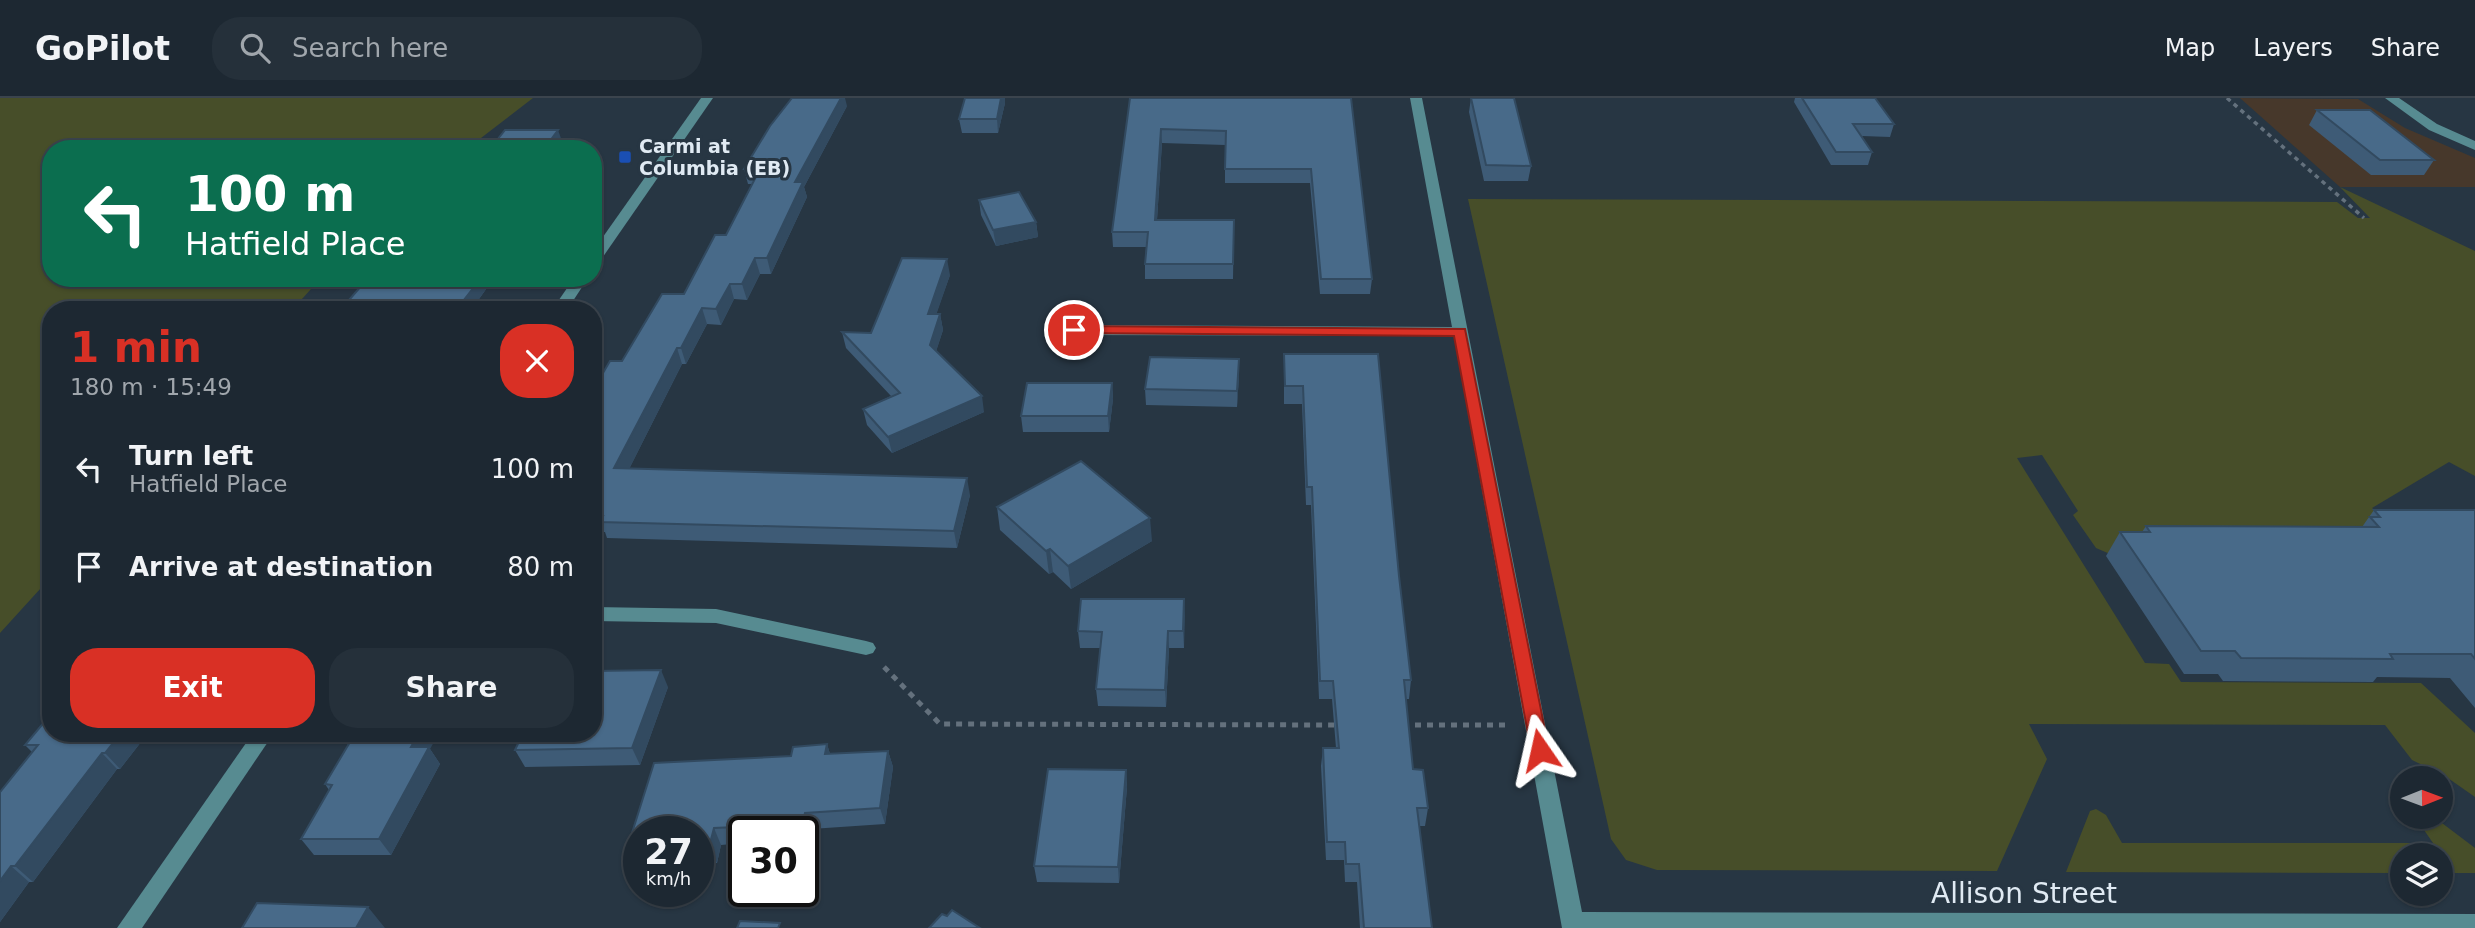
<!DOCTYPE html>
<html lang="en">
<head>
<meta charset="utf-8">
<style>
	body { margin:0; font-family:"DejaVu Sans",sans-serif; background:#25303a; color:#f1f3f6; height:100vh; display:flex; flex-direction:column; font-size:26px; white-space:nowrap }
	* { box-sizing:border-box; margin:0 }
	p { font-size:23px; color:#a0a6ac }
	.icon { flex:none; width:38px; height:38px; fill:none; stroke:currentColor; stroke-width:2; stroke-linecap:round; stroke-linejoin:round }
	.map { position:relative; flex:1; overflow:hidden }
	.panel { position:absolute; left:42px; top:203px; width:560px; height:441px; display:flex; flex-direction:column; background:#1d2832; border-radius:28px; box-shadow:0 2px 5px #0004,0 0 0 2px #3b444d }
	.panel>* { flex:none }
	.top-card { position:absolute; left:42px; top:42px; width:560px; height:147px; border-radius:28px; box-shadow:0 2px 5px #0004,0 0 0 2px #3b444d; background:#0b6e4f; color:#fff; overflow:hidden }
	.needle { width:46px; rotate:89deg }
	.fabs { position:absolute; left:2390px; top:668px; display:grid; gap:14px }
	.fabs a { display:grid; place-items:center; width:63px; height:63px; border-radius:50%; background:#1d2832; box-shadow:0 2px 5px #0004,0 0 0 2px #3b444d; font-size:35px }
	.speed { position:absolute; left:623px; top:718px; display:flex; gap:14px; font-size:35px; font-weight:700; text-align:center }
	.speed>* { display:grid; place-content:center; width:91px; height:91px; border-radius:50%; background:#1d2832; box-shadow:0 2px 5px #0004,0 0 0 2px #3b444d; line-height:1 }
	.speed small { font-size:18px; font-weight:400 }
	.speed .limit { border:4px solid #111; border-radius:10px; background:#fff; color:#111 }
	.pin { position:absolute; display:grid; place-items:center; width:60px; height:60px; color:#fff; margin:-30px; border:4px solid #fff; border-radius:50%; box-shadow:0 2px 7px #0007 }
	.me { position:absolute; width:77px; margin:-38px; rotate:349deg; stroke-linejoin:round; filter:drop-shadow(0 0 5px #0008) }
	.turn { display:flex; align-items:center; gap:24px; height:147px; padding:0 28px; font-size:32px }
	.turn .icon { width:91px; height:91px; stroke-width:2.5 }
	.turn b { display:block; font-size:49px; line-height:60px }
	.round { display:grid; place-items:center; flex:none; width:74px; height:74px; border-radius:28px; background:#25303a }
	.overview { display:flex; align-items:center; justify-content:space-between; height:119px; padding:0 28px }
	h1 { font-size:42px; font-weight:600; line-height:52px; color:#d93025 }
	.primary-button { display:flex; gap:14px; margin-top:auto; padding:14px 28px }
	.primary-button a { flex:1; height:80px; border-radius:28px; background:#d93025; color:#fff; font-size:28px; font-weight:600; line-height:80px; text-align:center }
	.primary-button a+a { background:#25303a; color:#f1f3f6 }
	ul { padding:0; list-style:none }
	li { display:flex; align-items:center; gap:21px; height:98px; padding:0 28px }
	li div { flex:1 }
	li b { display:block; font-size:26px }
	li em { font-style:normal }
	header { display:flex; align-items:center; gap:42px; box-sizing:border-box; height:98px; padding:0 35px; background:#1d2832; border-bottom:2px solid #3b444d }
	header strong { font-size:33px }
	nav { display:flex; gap:38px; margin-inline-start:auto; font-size:24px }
	.search { width:490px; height:63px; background:#25303a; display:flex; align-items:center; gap:18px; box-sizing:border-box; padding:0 24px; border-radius:28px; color:#a0a6ac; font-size:26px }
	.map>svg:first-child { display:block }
	.commercial { fill:#47382b }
	.green { fill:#474e29 }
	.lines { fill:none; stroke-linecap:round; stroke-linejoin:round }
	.path-far1 { stroke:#64717d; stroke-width:3.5; stroke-dasharray:4.5 4.5; stroke-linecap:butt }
	.path { stroke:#64717d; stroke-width:5; stroke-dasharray:6 6; stroke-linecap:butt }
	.minor { fill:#578b91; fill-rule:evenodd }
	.wall { fill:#3e5b76 }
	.shaded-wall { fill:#324a60 }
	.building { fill:#486a89; stroke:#324a60; stroke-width:2 }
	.route { fill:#d93025; stroke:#8d1f18; stroke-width:2 }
	.transit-dot { fill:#1a4fb4; stroke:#273643; stroke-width:2.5 }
	.labels { text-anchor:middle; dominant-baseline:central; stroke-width:6; stroke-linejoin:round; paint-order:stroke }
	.far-poi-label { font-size:19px; font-weight:bold; fill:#e0eaf3; stroke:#273643; text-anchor:start }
	.near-street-label { font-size:28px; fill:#e0eaf3; stroke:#273643 }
</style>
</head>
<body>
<header>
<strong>GoPilot</strong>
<div class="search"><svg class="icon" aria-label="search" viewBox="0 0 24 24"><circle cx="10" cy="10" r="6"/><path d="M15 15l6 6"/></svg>Search here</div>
<nav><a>Map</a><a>Layers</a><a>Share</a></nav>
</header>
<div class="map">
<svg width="2475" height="830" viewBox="0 0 2475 830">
	<rect width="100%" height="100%" fill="#273643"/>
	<!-- commercial -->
	<polygon class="commercial" points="2240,0 2358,1 2405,30 2475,60 2475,89 2340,89"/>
	<!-- green -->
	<g class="green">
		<polygon points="0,0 533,0 481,40 448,40 438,51 51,51 51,180 321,180 292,212 51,212 51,479 0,535"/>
		<polygon points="2340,89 2475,153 2475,378 2449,364 2372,410 2408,435 2110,456 2096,450 2073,417 2078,413 2042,357 2017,360 2145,565 2169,566 2181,584 2421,585 2475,635 2475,699 2445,678 2412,662 2385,627 2029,626 2047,661 1997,773 1657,772 1626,762 1611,741 1468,101 2337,104 2358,120 2370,120"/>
		<polygon points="2096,711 2106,717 2122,745 2433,745 2415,719 2434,719 2475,750 2475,775 2441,775 2441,758 2403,758 2403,775 2066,774 2090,713"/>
	</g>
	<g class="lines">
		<!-- path-far1 -->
		<polyline class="path-far1" points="2227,0 2364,120"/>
		<!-- path -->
		<g class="path">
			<polyline points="884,569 940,626 1338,627"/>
			<polyline points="1403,627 1506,627"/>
		</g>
		<!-- minor -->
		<g class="minor">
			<polygon points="701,0 713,0 598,166 593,167 593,153"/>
			<polygon points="1410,0 1422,0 1582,814 2475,816 2475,830 1562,830 1454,238 1074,237 1066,232 1074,227 1452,229"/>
			<polygon points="2385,0 2399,0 2437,26 2475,43 2475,52 2429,32"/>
			<polygon points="574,180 588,180 567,212 552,212"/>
			<polygon points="593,509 716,511 866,543 873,545 876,550 873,555 866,557 716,525 593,523"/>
			<polygon points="253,635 274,635 142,830 117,830"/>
		</g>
	</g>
	<!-- wall -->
	<g class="wall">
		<polygon points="965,0 1005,0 1005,5 998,35 962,35 959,21"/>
		<polygon points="1130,0 1351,0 1372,181 1370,196 1320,196 1310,85 1225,85 1225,47 1162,45 1157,122 1234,122 1233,181 1145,181 1145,166 1146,149 1113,149 1112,134"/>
		<polygon points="1471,0 1531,68 1528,83 1484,83 1469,14"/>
		<polygon points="1795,0 1875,0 1894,26 1890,39 1862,38 1872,54 1868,67 1831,67 1794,4"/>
		<polygon points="847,8 804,89 807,99 771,176 760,176 747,202 734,201 721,227 707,226 686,266 682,266 629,371 970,397 957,450 607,440 605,434 593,434 593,292 622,263 684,196 726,137 753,86 748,86 744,71"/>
		<polygon points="2317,12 2434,62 2424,77 2371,77 2309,27"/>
		<polygon points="979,102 1036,124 1038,139 996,148 981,117"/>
		<polygon points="950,177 936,216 940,216 943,232 936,253 984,314 892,355 867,327 863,311 891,298 846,250 842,234 871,235"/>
		<polygon points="368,180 494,180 479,201 481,204 475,212 344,212 343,209"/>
		<polygon points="1284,256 1378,256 1399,478 1411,582 1409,601 1406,601 1413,671 1428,710 1425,728 1419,728 1432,830 1360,830 1357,784 1345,784 1344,762 1326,762 1321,668 1323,650 1336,650 1332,601 1319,601 1311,407 1306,407 1302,306 1284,306"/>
		<polygon points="1239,277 1237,309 1146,307 1145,291"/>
		<polygon points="1112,285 1113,301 1109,334 1023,334 1021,318"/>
		<polygon points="997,409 1152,443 1071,491 1053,474 1049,476 1000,432"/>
		<polygon points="2374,412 2475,412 2475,610 2450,580 2377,579 2373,584 2223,583 2218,576 2184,576 2106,458 2120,434 2142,434 2146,428 2362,429"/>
		<polygon points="1184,501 1184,550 1169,550 1166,609 1098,608 1096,591 1100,550 1080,550 1078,533"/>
		<polygon points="668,589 640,667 525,669 515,652"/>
		<polygon points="148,635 120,671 117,671 33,784 29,784 0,824 0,694 32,654 25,647"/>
		<polygon points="346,644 430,651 440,666 391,757 314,757 301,741 329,692 325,686 348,647"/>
		<polygon points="827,646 830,656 888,653 893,669 885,726 811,731 808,742 803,742 803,733 744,733 744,745 721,747 717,765 698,766 698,733 639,733 639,748 632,735 791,658"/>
		<polygon points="1126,672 1127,689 1119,785 1037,784 1034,768"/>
	</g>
	<!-- shaded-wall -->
	<g class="shaded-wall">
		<polygon points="841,0 845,0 847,8 804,89 807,99 771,176 767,160 795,84"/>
		<polygon points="1001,0 1005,0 1005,5 998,35 997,21"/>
		<polygon points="1161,31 1162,45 1156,136 1155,122"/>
		<polygon points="558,32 563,46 560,51 544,51"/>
		<polygon points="1036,124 1038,139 996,148 993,132"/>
		<polygon points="755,160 760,176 747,202 742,186"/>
		<polygon points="947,161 950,177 931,232 928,216"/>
		<polygon points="476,180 494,180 479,201 481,204 475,212 456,212 470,189"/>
		<polygon points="730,186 734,201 721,227 716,211"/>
		<polygon points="702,210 707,226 686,266 681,250"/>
		<polygon points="940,216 943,232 933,263 930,247"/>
		<polygon points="677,250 682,266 621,387 614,370"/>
		<polygon points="1239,261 1239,277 1237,309 1237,293"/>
		<polygon points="1112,285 1113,301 1109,334 1108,318"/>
		<polygon points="982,298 984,314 892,355 888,339"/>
		<polygon points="967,380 970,397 957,450 954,433"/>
		<polygon points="1150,420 1152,443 1071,491 1068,468"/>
		<polygon points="1050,451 1053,474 1049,476 1046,453"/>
		<polygon points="1184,501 1185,518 1184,550 1183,533"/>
		<polygon points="1168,533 1169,550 1166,609 1165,592"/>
		<polygon points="661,572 668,589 640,667 632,650"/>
		<polygon points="121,635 148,635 120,671 105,655"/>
		<polygon points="419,635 439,635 430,651 440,666 391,757 379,741 411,649"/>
		<polygon points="827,646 832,663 825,656"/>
		<polygon points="888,653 893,669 885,726 880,710"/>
		<polygon points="102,655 117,671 33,784 15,768"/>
		<polygon points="1126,672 1127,689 1119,785 1118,769"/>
		<polygon points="805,715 811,731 808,742 802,726"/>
		<polygon points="714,730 721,747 717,765 709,749"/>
		<polygon points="11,768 29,784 0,824 0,783"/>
		<polygon points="368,809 385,830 356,830"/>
	</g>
	<!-- building -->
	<g class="building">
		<polygon points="792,0 841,0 795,84 803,84 767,160 755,160 742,186 730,186 716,211 702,210 681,250 677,250 614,370 967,380 954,433 600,424 603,418 593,418 593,292 610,263 622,263 662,196 684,196 715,137 726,137 760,71 744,71 770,28"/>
		<polygon points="965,0 1001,0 997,21 959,21"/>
		<polygon points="1130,0 1351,0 1372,181 1321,181 1311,71 1225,71 1226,33 1161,31 1155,122 1234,122 1233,166 1145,166 1148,134 1112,134"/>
		<polygon points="1471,0 1514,0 1531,68 1486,67"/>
		<polygon points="1802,0 1875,0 1894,26 1853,26 1872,54 1836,54"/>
		<polygon points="2317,12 2370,12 2434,62 2380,62"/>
		<polygon points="505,32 558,32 544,51 490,51"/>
		<polygon points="1019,94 1036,124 993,132 979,102"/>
		<polygon points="902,160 947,161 928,216 940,216 930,247 982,298 888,339 863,311 900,295 842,234 871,235"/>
		<polygon points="368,180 476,180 470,189 474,189 456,212 390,212 393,208 343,209"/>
		<polygon points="1284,256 1378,256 1399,478 1411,582 1404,582 1413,671 1423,672 1428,710 1417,710 1432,830 1364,830 1359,766 1346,766 1345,744 1327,744 1323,650 1339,650 1333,583 1320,583 1312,389 1307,389 1303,288 1285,288"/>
		<polygon points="1150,259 1239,261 1237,293 1145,291"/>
		<polygon points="1027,285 1112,285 1108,318 1021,318"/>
		<polygon points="1081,363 1150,420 1068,468 1050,451 1046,453 997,409"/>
		<polygon points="2374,412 2475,412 2475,561 2471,556 2390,556 2393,561 2241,560 2235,553 2201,553 2120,434 2150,434 2146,428 2379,429 2370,419 2380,419"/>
		<polygon points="1081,501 1184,501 1183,533 1168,533 1165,592 1096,591 1102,534 1078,533"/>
		<polygon points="661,572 632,650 515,652 523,635 593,635 593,573"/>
		<polygon points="51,616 51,635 121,635 105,655 102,655 15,768 11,768 0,783 0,694 38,647 25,647"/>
		<polygon points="351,635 419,635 411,649 429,649 379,741 301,741 332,687 325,686 350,644 346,644"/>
		<polygon points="827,646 825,656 888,653 880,710 805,715 802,726 714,730 709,749 698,749 698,733 639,733 639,734 632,735 654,665 791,658 793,649"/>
		<polygon points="1048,671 1126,672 1118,769 1034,768"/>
		<polygon points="257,805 368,809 356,830 242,830"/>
		<polygon points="952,812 980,830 929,830 942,816 947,818"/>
		<polygon points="740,823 780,825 778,830 737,830"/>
	</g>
	<!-- route -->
	<polygon class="route" points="1074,228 1465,231 1549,652 1547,657 1540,659 1533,657 1531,652 1454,238 1069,235 1069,230"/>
	<!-- markers -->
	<rect class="transit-dot" x="618" y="52" width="14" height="14" rx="3.5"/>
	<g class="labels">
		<!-- far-poi labels -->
		<g class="far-poi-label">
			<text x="639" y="48">Carmi at<tspan x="639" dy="22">Columbia (EB)</tspan></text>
		</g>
		<!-- near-street labels -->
		<g class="near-street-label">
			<text x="2024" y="795">Allison Street</text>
		</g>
	</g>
</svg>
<div class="fabs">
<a><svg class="needle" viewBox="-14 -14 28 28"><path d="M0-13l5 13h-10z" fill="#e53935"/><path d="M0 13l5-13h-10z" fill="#a0a6ac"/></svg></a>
<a><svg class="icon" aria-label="layers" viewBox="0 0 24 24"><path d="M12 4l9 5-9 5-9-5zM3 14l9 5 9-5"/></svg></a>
</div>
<div class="speed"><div>27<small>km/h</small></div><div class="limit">30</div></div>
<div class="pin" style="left:1074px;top:232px;background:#d93025"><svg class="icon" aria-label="arrive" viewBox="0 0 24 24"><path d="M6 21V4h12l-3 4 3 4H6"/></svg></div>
<svg class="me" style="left:1540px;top:652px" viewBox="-20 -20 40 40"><path d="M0-17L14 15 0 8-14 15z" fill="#d93025" stroke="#fff" stroke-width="4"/></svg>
<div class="top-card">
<div class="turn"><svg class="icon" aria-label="left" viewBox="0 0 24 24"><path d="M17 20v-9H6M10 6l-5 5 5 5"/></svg><div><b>100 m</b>Hatfield Place</div></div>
</div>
<section class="panel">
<div class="overview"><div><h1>1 min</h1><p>180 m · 15:49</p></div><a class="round" style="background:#d93025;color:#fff"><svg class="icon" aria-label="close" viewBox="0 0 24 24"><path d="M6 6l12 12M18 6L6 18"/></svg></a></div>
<ul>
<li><svg class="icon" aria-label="left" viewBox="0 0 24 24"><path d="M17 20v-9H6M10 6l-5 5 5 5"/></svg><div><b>Turn left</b><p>Hatfield Place</p></div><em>100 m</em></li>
<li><svg class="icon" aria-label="arrive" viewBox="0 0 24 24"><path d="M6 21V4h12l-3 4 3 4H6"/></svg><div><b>Arrive at destination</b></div><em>80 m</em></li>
</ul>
<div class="primary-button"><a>Exit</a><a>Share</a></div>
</section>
</div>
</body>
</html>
